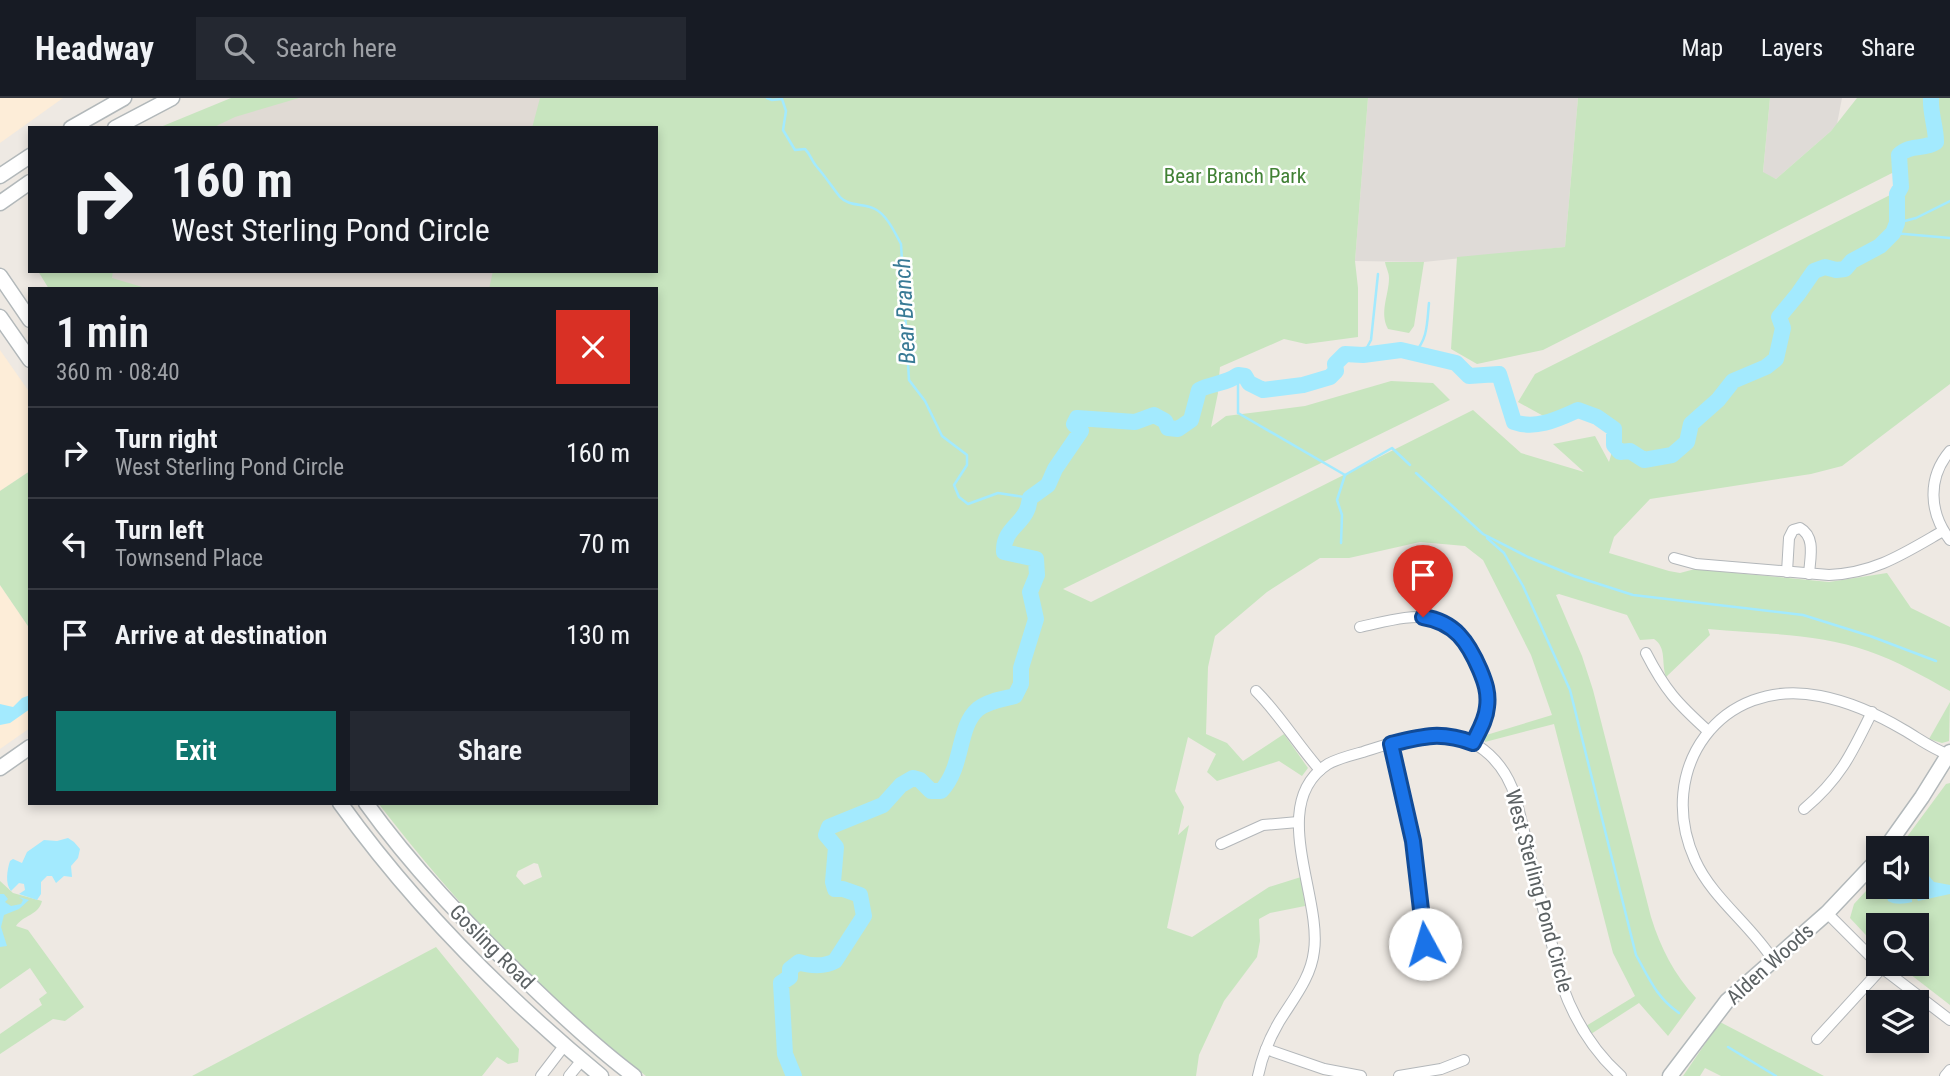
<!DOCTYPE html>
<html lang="en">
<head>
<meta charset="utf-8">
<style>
	body { margin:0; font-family:"Roboto Condensed",sans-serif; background:#242831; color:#f1f3f6; height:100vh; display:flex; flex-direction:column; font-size:26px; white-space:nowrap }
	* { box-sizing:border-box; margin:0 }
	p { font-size:23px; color:#9ea1a6 }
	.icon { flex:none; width:38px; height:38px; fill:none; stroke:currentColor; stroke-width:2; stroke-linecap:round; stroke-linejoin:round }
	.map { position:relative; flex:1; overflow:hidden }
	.panel { position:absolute; left:28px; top:189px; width:630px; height:518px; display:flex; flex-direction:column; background:#171b24; border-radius:0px; box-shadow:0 4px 10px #0003 }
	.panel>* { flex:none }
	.hud { position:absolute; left:28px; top:28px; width:630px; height:147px; border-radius:0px; box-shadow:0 4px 10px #0003; background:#171b24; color:#f1f3f6; overflow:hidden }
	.fabs { position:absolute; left:1866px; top:738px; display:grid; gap:14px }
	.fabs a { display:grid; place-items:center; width:63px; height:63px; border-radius:0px; background:#171b24; box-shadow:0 4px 10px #0003; font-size:35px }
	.pin { position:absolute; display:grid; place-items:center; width:60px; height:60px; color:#fff; margin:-72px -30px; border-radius:50% 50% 50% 0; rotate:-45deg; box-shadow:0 0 7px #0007 }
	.pin .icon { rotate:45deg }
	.me { position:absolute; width:77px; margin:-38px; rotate:354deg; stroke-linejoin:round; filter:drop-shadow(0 0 5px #0008) }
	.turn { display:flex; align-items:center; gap:24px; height:147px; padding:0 28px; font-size:32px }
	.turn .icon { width:91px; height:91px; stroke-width:2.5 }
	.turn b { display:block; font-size:49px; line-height:60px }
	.round { display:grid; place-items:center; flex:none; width:74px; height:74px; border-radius:0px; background:#242831 }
	.summary { display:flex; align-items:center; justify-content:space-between; height:119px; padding:0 28px }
	h1 { font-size:42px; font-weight:600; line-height:52px }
	.button { display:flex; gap:14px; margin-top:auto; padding:14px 28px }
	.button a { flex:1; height:80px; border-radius:0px; background:#0f766e; color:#fff; font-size:28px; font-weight:600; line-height:80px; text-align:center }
	.button a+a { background:#242831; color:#f1f3f6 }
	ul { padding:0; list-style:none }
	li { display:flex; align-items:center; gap:21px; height:91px; padding:0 28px; border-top:2px solid #363941 }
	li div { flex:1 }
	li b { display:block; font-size:26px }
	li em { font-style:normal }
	header { display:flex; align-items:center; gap:42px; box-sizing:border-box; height:98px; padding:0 35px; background:#171b24; border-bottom:2px solid #363941 }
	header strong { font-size:33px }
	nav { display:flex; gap:38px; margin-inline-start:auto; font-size:24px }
	.search { width:490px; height:63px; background:#242831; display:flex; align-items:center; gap:18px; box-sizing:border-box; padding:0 24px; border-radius:0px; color:#9ea1a6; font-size:26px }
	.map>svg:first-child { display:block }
	.commercial { fill:#fdedd8 }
	.industrial { fill:#dfdbd7 }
	.education { fill:#e0dad4 }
	.green { fill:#c8e5bf; fill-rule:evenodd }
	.water { fill:#a3eafe }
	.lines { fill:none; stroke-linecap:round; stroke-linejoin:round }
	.stream { stroke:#a3eafe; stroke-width:2.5 }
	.river { stroke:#a3eafe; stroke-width:16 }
	.street-casing { stroke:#b3b7ba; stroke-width:12 }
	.secondary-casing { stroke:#b2b8ba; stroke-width:17 }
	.street { stroke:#fff; stroke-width:10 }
	.secondary { stroke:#fff; stroke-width:14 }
	.route-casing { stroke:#114b97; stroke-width:18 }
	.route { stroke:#1a73e8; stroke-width:12 }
	.labels { text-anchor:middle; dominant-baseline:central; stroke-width:5; stroke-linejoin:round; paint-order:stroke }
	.park-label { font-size:21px; fill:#418135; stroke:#fff }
	.street-label { font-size:21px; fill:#5b6163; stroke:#fff }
	.water-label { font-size:23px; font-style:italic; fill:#387a95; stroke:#fff }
</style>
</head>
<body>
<header>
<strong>Headway</strong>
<div class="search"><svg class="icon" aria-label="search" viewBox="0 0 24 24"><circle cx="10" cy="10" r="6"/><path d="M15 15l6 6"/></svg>Search here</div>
<nav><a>Map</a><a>Layers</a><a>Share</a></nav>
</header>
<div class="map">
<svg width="1950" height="978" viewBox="0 0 1950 978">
	<rect width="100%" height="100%" fill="#eee9e3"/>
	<!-- commercial -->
	<g class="commercial">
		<polygon points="0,0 63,0 0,45"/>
		<polygon points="0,252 30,295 30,373 0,393"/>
		<polygon points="0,487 30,531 30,630 0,651"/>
	</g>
	<!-- industrial -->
	<g class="industrial">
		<polygon points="1368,0 1578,0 1565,149 1424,164 1355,163"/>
		<polygon points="1770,0 1842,0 1837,26 1831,33 1776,81 1763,75"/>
	</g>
	<!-- education -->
	<g class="education">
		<polygon points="260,0 543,0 535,30 181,30"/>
		<polygon points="38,173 496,173 491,191 52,191"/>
	</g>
	<!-- green -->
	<g class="green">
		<polygon points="231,0 299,0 235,19 212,30 158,30"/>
		<path d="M540,0H1368L1355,163L1358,190V239L1306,246L1284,241L1220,269L1219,279L1215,280L1218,295L1211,329L1226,318L1305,308L1391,283L1433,285L1450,302L1063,491L1091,504L1473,312L1521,355L1584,374L1553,346L1595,338L1609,364L1619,329L1592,312L1547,320L1518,304L1535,276L1900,92V71L1543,252L1477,266L1451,251L1457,159L1565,149L1578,0H1770L1763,74L1776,81L1831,33L1857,0H1950V286L1842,368L1811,376L1650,401L1614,439L1609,455L1669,473L1680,475L1695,471L1829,484L1887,475L1911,510L1950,529V593C1923,578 1897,563 1868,553C1818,535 1761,536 1708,531L1710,537L1666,579C1661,564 1667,550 1654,541L1640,542L1627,517L1559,496L1556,497L1582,558L1593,592L1651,819C1661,851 1674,876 1696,900L1668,938L1639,905L1591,936L1586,928L1635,898L1613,855L1554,626L1485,644L1483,638L1552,617L1531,557L1483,462L1465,448L1420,444L1349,460H1320L1267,494L1215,538L1208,569L1206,636L1227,645L1243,663L1284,636L1308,670L1302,678L1279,663L1217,683L1207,674L1216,656L1188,639L1175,693L1184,709L1178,737L1189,727L1167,830L1192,839L1269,789L1301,779L1305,808L1270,815L1259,821L1260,843L1257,859L1224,903L1199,957L1196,978H646C544,901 456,806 378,705H656V191H489L493,173H656V30H532ZM534,765L538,766L542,779L524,787L516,778L518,773Z"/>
		<path d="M1385,164H1424L1414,228L1409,235L1388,231C1379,214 1389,197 1389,180C1389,174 1386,170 1385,164Z"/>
		<polygon points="38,173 113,173 112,180 149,191 49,191"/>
		<polygon points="30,373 30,531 0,487 0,393"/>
		<polygon points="1950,604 1949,643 1942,645 1929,641"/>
		<polygon points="1950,685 1950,907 1897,866 1916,866 1916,828 1878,828 1878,850 1850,820 1854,806 1878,780 1878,789 1916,789 1916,751 1898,751 1946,686"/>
		<path d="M0,783L13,795L42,803C38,818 23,817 16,828L28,832L84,909L65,923L53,921L0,956V936L42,907L39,901L47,895L30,870L0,891Z"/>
		<polygon points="436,849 519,951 518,964 508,966 497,959 482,978 192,978"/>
		<polygon points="1720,924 1824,978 1721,978 1705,970 1700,978 1683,978"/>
	</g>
	<!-- water -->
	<g class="water">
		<polygon points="30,597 30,611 10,625 0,627 0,606 13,609 22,600"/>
		<path d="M68,740L74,744L80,751L78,760L71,768L72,779L64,778L56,785L52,778H47L41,784V796L37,802L19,796L25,792L24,786L19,785L11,793C5,786 7,772 10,763L13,761L22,765L27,754L44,742L57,743Z"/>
		<path d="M1916,768L1924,772L1934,784L1950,787V796L1918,803L1916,799L1912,800V804C1904,806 1895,807 1888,803L1884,789H1916Z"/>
		<polygon points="0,796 4,796 8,801 5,804 11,808 21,806 23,802 19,799 29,802 19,811 4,817 1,829 7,848 0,849"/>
	</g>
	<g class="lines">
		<!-- stream -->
		<g class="stream">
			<path d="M767,0L772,2L782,1L786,13L783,32L795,52L805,51C811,57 811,62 817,69C825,78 832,89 840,99C849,109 864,105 875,111C887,117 895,135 901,146L909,282L925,303L942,338L967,357V367L954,387L959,399L968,406L998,395L1030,400"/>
			<polyline points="1897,125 1916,120 1950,103"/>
			<polyline points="1893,135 1950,140"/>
			<path d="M1414,255C1428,242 1427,224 1429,205"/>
			<polyline points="1363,257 1371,242 1378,176"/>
			<polyline points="1238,277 1238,315 1345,377 1392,350 1410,367"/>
			<polyline points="1416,375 1483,436 1528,459 1574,478 1633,497 1803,517 1870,538 1936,563"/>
			<path d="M1487,440L1504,455L1523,488L1570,592L1636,857C1649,880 1656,899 1679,915"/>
			<polyline points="1341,445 1342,417 1337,402 1345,377"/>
			<polyline points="1728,949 1776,978"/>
		</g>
		<!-- river -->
		<path class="river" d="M794,978L785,956L781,885L790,879V871L799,864C809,868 825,869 835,863L864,818L860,797L843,791H835L833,784L836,749L826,737L829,729L883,707L901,687L913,680L920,682L931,693H941C964,669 957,629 978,611C988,603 1003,601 1015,598L1021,586V570L1036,521L1030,494L1037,477L1036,461L1004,454C1003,432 1021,427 1027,412C1029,408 1029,404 1030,400L1048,387L1055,371L1081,333L1074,326L1077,320L1135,324L1154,317L1165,323L1168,330L1178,331L1191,322L1199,292C1212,285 1226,286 1238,277L1245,278L1249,285L1263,292L1303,287L1330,279L1336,273L1335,266L1345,256L1363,257L1401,252L1456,265L1469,278L1499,276L1514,324C1536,332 1558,321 1578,312L1597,319L1614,331V347L1620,354L1630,353L1644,362L1672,357L1687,344L1691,326L1718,302L1733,283L1766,269L1776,261L1783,230L1779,219L1798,196L1814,173L1825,169L1836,172L1845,171L1852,163L1880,148L1893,135L1897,125V96L1901,89L1899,57C1910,46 1924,52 1936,44C1936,29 1930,15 1931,0"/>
		<defs>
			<g id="street">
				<path d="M1950,353C1927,380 1929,415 1950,442"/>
				<path d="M1674,460L1696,466L1829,477C1875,475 1903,456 1943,433"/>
				<path d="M1787,474L1789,440L1793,432L1800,430C1816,439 1810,460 1809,476"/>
				<path d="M1360,529C1384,524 1412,515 1435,521C1466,530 1491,579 1487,609C1486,622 1479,633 1473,645"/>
				<path d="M1646,555C1665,592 1677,605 1708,633"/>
				<path d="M1256,593C1280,617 1297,646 1320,672"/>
				<polyline points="1391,646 1413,742 1425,846 1431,875"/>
				<path d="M1804,711C1840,681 1852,655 1872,614"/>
				<polyline points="1221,746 1263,727 1298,724"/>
				<polyline points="1827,815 1882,870 1950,922"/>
				<path d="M1773,862C1751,827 1712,800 1695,762C1654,671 1721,578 1820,598C1851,604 1877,616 1904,632C1918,640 1934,652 1950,657"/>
				<polyline points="1817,941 1882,870"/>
				<polyline points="1266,951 1324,971 1361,978"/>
				<polyline points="541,978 564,948"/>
				<polyline points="569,978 582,962"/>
				<path d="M1258,978C1262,958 1269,941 1279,924C1293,901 1311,880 1314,853C1322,798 1267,705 1328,666C1339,660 1352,657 1363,654C1388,646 1415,636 1441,637C1480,638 1506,667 1516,701L1562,887C1574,921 1593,953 1621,978"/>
				<polyline points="1399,978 1441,971 1464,962"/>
				<polyline points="1945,978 1950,972"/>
			</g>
			<g id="secondary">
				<polyline points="71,30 124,0"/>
				<polyline points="115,30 172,0"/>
				<polyline points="0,78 30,58"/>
				<polyline points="0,105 30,84"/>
				<polyline points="0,178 30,222"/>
				<polyline points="0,219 30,262"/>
				<polyline points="0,670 30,649"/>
				<path d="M340,705C414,808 504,898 601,978"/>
				<path d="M366,705C412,769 466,825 522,879C558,914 594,948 634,978"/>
				<polyline points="1885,751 1922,699 1950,654"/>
				<polyline points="1670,978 1727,903 1827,815 1878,761"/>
			</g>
		</defs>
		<!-- street casing -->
		<use href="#street" class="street-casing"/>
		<!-- secondary casing -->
		<use href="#secondary" class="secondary-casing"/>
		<!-- street -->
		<use href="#street" class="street"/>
		<!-- secondary -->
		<use href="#secondary" class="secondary"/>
	</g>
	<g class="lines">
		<defs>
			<path id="route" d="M1423,519C1455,524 1468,544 1480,572C1485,584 1489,595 1487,609C1486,622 1479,633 1473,645C1441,633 1423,638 1391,646L1413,743L1425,846"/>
		</defs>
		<!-- route casing -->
		<use href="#route" class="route-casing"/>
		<!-- route -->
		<use href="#route" class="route"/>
	</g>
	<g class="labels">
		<!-- park labels -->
		<g class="park-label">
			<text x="1235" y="78">Bear Branch Park</text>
		</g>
		<!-- street labels -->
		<g class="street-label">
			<text transform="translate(1539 793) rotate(75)">West Sterling Pond Circle</text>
			<text transform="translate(492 849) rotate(45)">Gosling Road</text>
			<text transform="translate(1770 866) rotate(-42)">Alden Woods</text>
		</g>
		<!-- water labels -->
		<g class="water-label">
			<text transform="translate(905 213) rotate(-93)">Bear Branch</text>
		</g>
	</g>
</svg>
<div class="fabs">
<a><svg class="icon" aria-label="sound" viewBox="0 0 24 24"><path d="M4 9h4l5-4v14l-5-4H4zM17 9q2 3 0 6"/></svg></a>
<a><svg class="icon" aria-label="search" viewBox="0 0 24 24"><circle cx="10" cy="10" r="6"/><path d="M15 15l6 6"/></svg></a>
<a><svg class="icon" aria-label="layers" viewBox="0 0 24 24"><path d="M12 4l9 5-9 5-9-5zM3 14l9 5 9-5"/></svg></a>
</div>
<div class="pin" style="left:1423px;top:519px;background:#d93025"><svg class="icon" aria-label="arrive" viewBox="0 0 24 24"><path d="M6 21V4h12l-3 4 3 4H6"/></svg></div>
<svg class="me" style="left:1425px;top:846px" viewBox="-20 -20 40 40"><circle r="19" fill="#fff"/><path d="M0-13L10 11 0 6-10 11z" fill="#1a73e8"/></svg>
<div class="hud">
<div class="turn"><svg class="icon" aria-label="right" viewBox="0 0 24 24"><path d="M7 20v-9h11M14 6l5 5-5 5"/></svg><div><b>160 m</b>West Sterling Pond Circle</div></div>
</div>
<section class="panel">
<div class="summary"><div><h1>1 min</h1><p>360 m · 08:40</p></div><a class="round" style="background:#d93025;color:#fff"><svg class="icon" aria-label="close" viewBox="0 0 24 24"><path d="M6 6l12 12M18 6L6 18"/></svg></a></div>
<ul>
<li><svg class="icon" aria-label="right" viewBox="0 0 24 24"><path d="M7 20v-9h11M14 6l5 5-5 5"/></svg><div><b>Turn right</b><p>West Sterling Pond Circle</p></div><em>160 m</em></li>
<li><svg class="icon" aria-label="left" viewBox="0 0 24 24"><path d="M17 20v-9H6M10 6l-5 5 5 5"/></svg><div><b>Turn left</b><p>Townsend Place</p></div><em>70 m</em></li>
<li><svg class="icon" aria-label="arrive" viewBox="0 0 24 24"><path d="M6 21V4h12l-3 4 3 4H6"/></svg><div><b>Arrive at destination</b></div><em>130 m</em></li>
</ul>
<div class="button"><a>Exit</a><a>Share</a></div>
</section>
</div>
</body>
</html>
